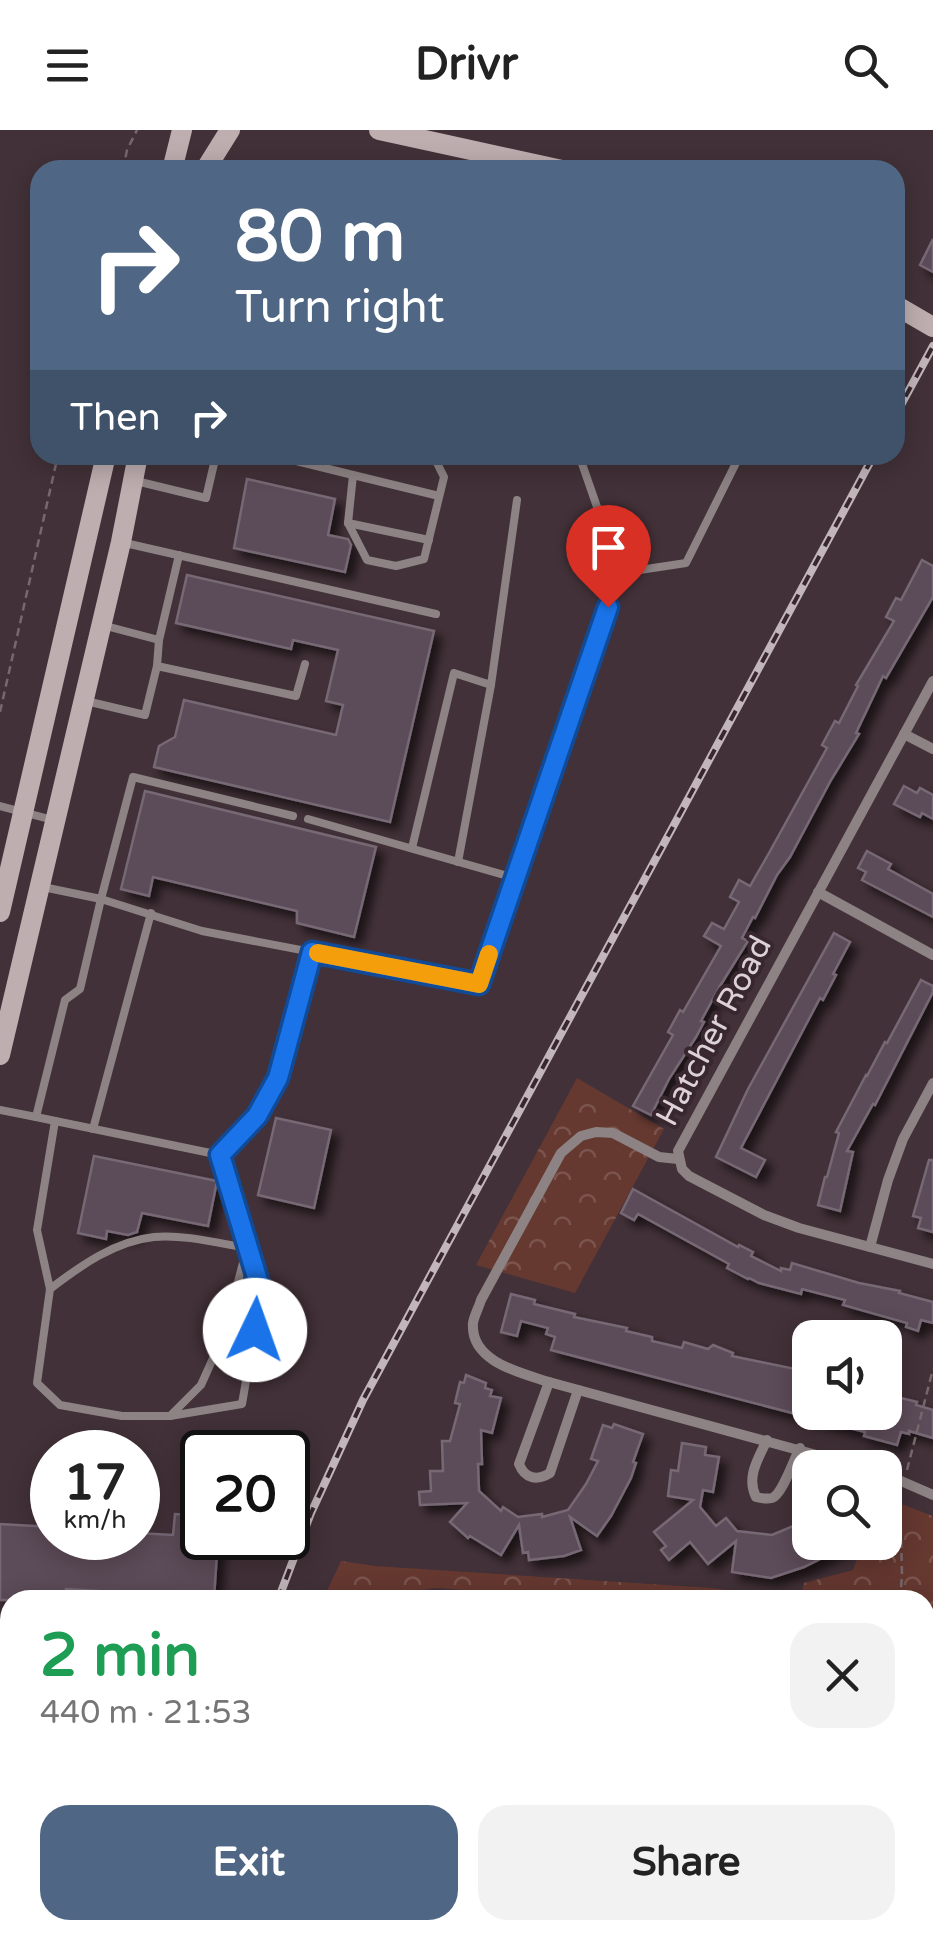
<!DOCTYPE html>
<html lang="en">
<head>
<meta charset="utf-8">
<style>
	body { margin:0; font-family:"Varela Round",sans-serif; background:#f2f2f2; color:#222; height:100vh; display:flex; flex-direction:column; font-size:38px; white-space:nowrap }
	* { box-sizing:border-box; margin:0 }
	p { font-size:32px; color:#767676 }
	.icon { flex:none; width:55px; height:55px; fill:none; stroke:currentColor; stroke-width:2; stroke-linecap:round; stroke-linejoin:round }
	.map { position:relative; flex:1; overflow:hidden }
	.details { position:absolute; left:0px; top:1460px; width:935px; height:350px; display:flex; flex-direction:column; background:#fff; border-radius:30px 30px 0 0; box-shadow:0 5px 25px #0003 }
	.details>* { flex:none }
	.hud { position:absolute; left:30px; top:30px; width:875px; height:305px; border-radius:30px; box-shadow:0 5px 25px #0003; background:#4f6784; color:#fff; overflow:hidden }
	.controls { position:absolute; left:792px; top:1190px; display:grid; gap:20px }
	.controls a { display:grid; place-items:center; width:110px; height:110px; border-radius:20px; background:#fff; box-shadow:0 5px 25px #0003; font-size:50px }
	.speed { position:absolute; left:30px; top:1300px; display:flex; gap:20px; font-size:50px; font-weight:700; text-align:center }
	.speed>* { display:grid; place-content:center; width:130px; height:130px; border-radius:50%; background:#fff; box-shadow:0 5px 25px #0003; line-height:1 }
	.speed small { font-size:25px; font-weight:400 }
	.speed .limit { border:5px solid #111; border-radius:15px; background:#fff; color:#111 }
	.pin { position:absolute; display:grid; place-items:center; width:85px; height:85px; color:#fff; margin:-102px -42px; border-radius:50% 50% 50% 0; rotate:-45deg; box-shadow:0 0 10px #0007 }
	.pin .icon { rotate:45deg }
	.me { position:absolute; width:110px; margin:-55px; rotate:3deg; stroke-linejoin:round; filter:drop-shadow(0 0 8px #0008) }
	.turn { display:flex; align-items:center; gap:35px; height:210px; padding:0 40px; font-size:45px }
	.turn .icon { width:130px; height:130px; stroke-width:2.5 }
	.turn b { display:block; font-size:70px; line-height:85px }
	.then { display:flex; align-items:center; height:95px; padding:0 40px; background:#0003; gap:20px; font-size:38px }
	.round { display:grid; place-items:center; flex:none; width:105px; height:105px; border-radius:30px; background:#f2f2f2 }
	.overview { display:flex; align-items:center; justify-content:space-between; height:170px; padding:0 40px }
	h1 { font-size:60px; font-weight:800; line-height:75px; color:#1e9e55 }
	.primary-button { display:flex; gap:20px; margin-top:auto; padding:20px 40px }
	.primary-button a { flex:1; height:115px; border-radius:30px; background:#4f6784; color:#fff; font-size:40px; font-weight:800; line-height:115px; text-align:center }
	.primary-button a+a { background:#f2f2f2; color:#222 }
	header { display:flex; justify-content:space-between; align-items:center; height:130px; padding:0 40px; background:#fff; font-size:45px; font-weight:800 }
	.map>svg:first-child { display:block }
	.forest { fill:url(#forest-crowns) }
	.building { fill:#5b4c58; stroke:#776874; stroke-width:2.5; filter:url(#shadow) }
	.lines { fill:none; stroke-linecap:round; stroke-linejoin:round }
	.path { stroke:#77686e; stroke-width:2.5; stroke-dasharray:8 5; stroke-linecap:butt }
	.lane { stroke:#8d8384; stroke-width:8 }
	.street { stroke:#8d8384; stroke-width:10 }
	.secondary { stroke:#beaeb0; stroke-width:20 }
	.rail-casing { stroke:#c2b6ba; stroke-width:8 }
	.rail { stroke:#38272e; stroke-width:4; stroke-dasharray:11; stroke-linecap:butt }
	.route-casing { stroke:#114b97; stroke-width:25 }
	.route { stroke:#1a73e8; stroke-width:18 }
	.slow { stroke:#f59e0b; stroke-width:18 }
	.labels { text-anchor:middle; dominant-baseline:central; stroke-width:8; stroke-linejoin:round; paint-order:stroke }
	.street-label { font-size:32px; fill:#dcd1d5; stroke:#38272e }
</style>
</head>
<body>
<header><svg class="icon" aria-label="menu" viewBox="0 0 24 24"><path d="M4 6h16M4 12h16M4 18h16"/></svg>Drivr<svg class="icon" aria-label="search" viewBox="0 0 24 24"><circle cx="10" cy="10" r="6"/><path d="M15 15l6 6"/></svg></header>
<div class="map">
<svg width="933" height="1810" viewBox="0 0 933 1810">
	<defs>
		<pattern id="forest-crowns" width="20" height="18" patternUnits="userSpaceOnUse" patternTransform="scale(2.5)"><rect width="20" height="18" fill="#653830"/><path d="M2 6a3 3 0 1 1 6 0M12 15a3 3 0 1 1 6 0" fill="none" stroke="#7a544d"/></pattern>
		<filter id="shadow"><feDropShadow dx="7" dy="7" stdDeviation="5" flood-color="#0009"/></filter>
	</defs>
	<rect width="100%" height="100%" fill="#423138"/>
	<!-- forest -->
	<g class="forest">
		<polygon points="577,948 664,999 575,1163 476,1135"/>
		<polygon points="885,1368 933,1386 933,1622 925,1621 925,1470 604,1470 435,1458 422,1460 411,1469 324,1467 341,1431 375,1436 711,1458 800,1469 804,1453 853,1440 863,1413 885,1412"/>
	</g>
	<!-- building -->
	<g class="building">
		<polygon points="933,109 933,142 920,135"/>
		<polygon points="247,349 335,369 328,405 348,409 351,415 345,442 234,418"/>
		<polygon points="922,430 933,436 933,467 886,548 883,546 856,603 859,604 831,650 790,727 777,745 755,788 753,787 742,808 748,811 720,856 701,891 704,892 696,907 669,949 651,985 633,976 673,905 668,902 680,880 683,882 721,816 704,806 712,793 724,799 739,772 730,767 739,750 750,756 769,723 827,618 822,615 835,591 839,593 858,556 856,555 894,491 886,487 896,468 901,470"/>
		<polygon points="187,445 434,501 390,692 154,637 159,616 175,607 184,570 336,605 343,575 326,571 338,520 293,510 291,519 176,493"/>
		<polygon points="904,656 917,663 920,658 933,665 933,689 922,683 920,687 894,674"/>
		<polygon points="145,661 376,717 354,807 297,793 297,781 153,747 149,766 121,759"/>
		<polygon points="867,721 891,734 888,739 933,764 933,787 862,750 866,742 858,738"/>
		<polygon points="834,803 850,812 833,844 836,845 823,870 820,868 741,1018 765,1030 756,1047 716,1027 748,959"/>
		<polygon points="921,850 933,856 933,862 875,975 873,974 847,1021 853,1022 840,1081 818,1075 825,1047 827,1047 839,1003 836,1002 866,945 867,946 885,912 887,913"/>
		<polygon points="276,988 331,1000 314,1078 258,1065"/>
		<polygon points="94,1026 217,1051 208,1096 142,1083 137,1102 128,1105 107,1101 106,1109 78,1103"/>
		<polygon points="929,1030 933,1030 933,1102 918,1098 921,1088 913,1086"/>
		<polygon points="633,1059 738,1117 739,1115 753,1122 751,1126 781,1141 781,1138 790,1140 792,1133 859,1153 900,1161 899,1163 933,1172 933,1193 921,1190 918,1201 906,1197 907,1193 843,1175 845,1170 802,1159 801,1164 759,1153 749,1148 748,1149 727,1138 729,1134 638,1084 634,1090 621,1083"/>
		<polygon points="511,1164 535,1170 534,1174 575,1184 574,1187 627,1198 626,1201 652,1207 652,1211 682,1218 684,1212 708,1219 713,1215 733,1223 732,1226 810,1242 810,1282 885,1282 885,1264 917,1272 916,1275 933,1280 933,1308 909,1301 909,1304 901,1302 897,1315 864,1306 865,1302 551,1220 555,1207 546,1204 548,1198 521,1191 517,1206 501,1202"/>
		<polygon points="466,1245 486,1253 485,1258 492,1260 490,1266 501,1268 492,1303 481,1300 482,1334 478,1334 479,1361 501,1381 503,1377 518,1387 542,1384 542,1387 568,1380 586,1354 598,1331 591,1329 603,1295 612,1298 614,1294 643,1304 633,1332 636,1333 631,1348 611,1386 597,1406 570,1387 581,1420 564,1426 529,1430 528,1422 523,1423 519,1395 501,1425 470,1406 468,1408 450,1392 467,1373 420,1375 419,1362 431,1361 430,1341 443,1341 442,1311 450,1311 460,1274 455,1273 460,1252 464,1253"/>
		<polygon points="682,1313 706,1317 705,1325 719,1327 713,1362 703,1360 700,1377 716,1396 726,1388 737,1401 772,1405 810,1389 810,1412 854,1412 804,1437 771,1448 732,1442 736,1411 708,1434 690,1412 669,1430 661,1420 666,1416 654,1402 693,1370 668,1366 671,1340 678,1341"/>
		<polygon points="175,1384 202,1386 202,1408 218,1408 214,1468 66,1459 66,1470 0,1470 0,1394 52,1397 52,1408 138,1408 138,1403 173,1405"/>
	</g>
	<g class="lines">
		<!-- path -->
		<g class="path">
			<polyline points="123,40 127,20 137,0"/>
			<polyline points="0,582 58,325"/>
			<polyline points="907,1340 933,1239"/>
			<polyline points="900,1470 902,1445 900,1367"/>
			<polyline points="925,1554 933,1565"/>
		</g>
		<!-- lane -->
		<g class="lane">
			<polyline points="272,325 353,345"/>
			<polyline points="433,325 444,347 424,429 396,436 367,430 348,393 353,345 439,366"/>
			<polyline points="579,325 620,443"/>
			<polyline points="136,351 206,368 216,325"/>
			<polyline points="348,393 429,410"/>
			<polyline points="125,413 436,484"/>
			<polyline points="102,495 159,510 179,425"/>
			<polyline points="157,536 159,510"/>
			<polyline points="86,571 145,585 157,536 296,566 305,534"/>
			<polyline points="0,676 53,690"/>
			<polyline points="293,686 133,647 101,769 202,801 479,854 515,748 308,689"/>
			<polyline points="412,718 454,543 491,555 517,370"/>
			<polyline points="458,732 491,555"/>
			<polyline points="515,748 620,443 686,433 740,325"/>
			<polyline points="0,980 36,987 65,870 80,859 101,769 43,757"/>
			<polyline points="36,987 220,1025 257,986 278,948 311,822"/>
			<polyline points="93,999 151,783"/>
			<path d="M50,1159C80,1136 115,1111 154,1107C182,1104 218,1113 247,1118L224,1204L201,1255L170,1286H122L60,1275L37,1253L50,1159L37,1100L55,991"/>
			<polyline points="170,1286 242,1274 261,1164 220,1025"/>
			<polyline points="421,1470 427,1466 436,1466 501,1470"/>
			<polyline points="610,1810 613,1800"/>
		</g>
		<!-- street -->
		<g class="street">
			<polyline points="933,551 678,1021 682,1039 689,1046 764,1085 799,1098 933,1134"/>
			<polyline points="904,604 933,619"/>
			<polyline points="818,762 933,825"/>
			<path d="M678,1029L659,1027L613,1003L596,1002L581,1006L561,1023L481,1170C479,1177 474,1186 473,1193C470,1232 521,1243 549,1252L864,1338"/>
			<polyline points="870,1117 888,1050 903,1009 933,953"/>
			<path d="M549,1252L519,1334C525,1349 537,1351 550,1343L578,1260"/>
			<path d="M767,1310C758,1329 746,1347 756,1367C760,1368 768,1369 772,1368C782,1365 794,1329 800,1318"/>
			<polyline points="885,1344 933,1365"/>
			<polyline points="925,1712 933,1689"/>
			<polyline points="507,1810 508,1800"/>
			<polyline points="705,1810 708,1800"/>
			<polyline points="891,1810 894,1800"/>
		</g>
		<!-- secondary -->
		<g class="secondary">
			<polyline points="379,0 562,40"/>
			<polyline points="172,40 182,0"/>
			<polyline points="205,40 230,0"/>
			<polyline points="895,175 933,197"/>
			<polyline points="0,782 106,325"/>
			<polyline points="0,925 121,412 138,325"/>
		</g>
		<defs>
			<g id="rail">
				<polyline points="895,286 933,216"/>
				<polyline points="278,1470 311,1383 363,1270 874,325"/>
				<polyline points="186,1810 189,1800"/>
			</g>
		</defs>
		<!-- rail casing -->
		<use href="#rail" class="rail-casing"/>
		<!-- rail -->
		<use href="#rail" class="rail"/>
	</g>
	<g class="lines">
		<defs>
			<polyline id="route" points="255,1200 262,1164 220,1025 257,986 278,948 312,822 479,854 608,477"/>
		</defs>
		<!-- route casing -->
		<use href="#route" class="route-casing"/>
		<!-- route -->
		<use href="#route" class="route"/>
		<!-- slow -->
		<polyline class="slow" points="318,823 479,854 489,824"/>
	</g>
	<g class="labels">
		<!-- street labels -->
		<g class="street-label">
			<text transform="translate(714 901) rotate(-62)">Hatcher Road</text>
		</g>
	</g>
</svg>
<div class="controls">
<a><svg class="icon" aria-label="sound" viewBox="0 0 24 24"><path d="M4 9h4l5-4v14l-5-4H4zM17 9q2 3 0 6"/></svg></a>
<a><svg class="icon" aria-label="search" viewBox="0 0 24 24"><circle cx="10" cy="10" r="6"/><path d="M15 15l6 6"/></svg></a>
</div>
<div class="speed"><div>17<small>km/h</small></div><div class="limit">20</div></div>
<div class="pin" style="left:608px;top:477px;background:#d93025"><svg class="icon" aria-label="arrive" viewBox="0 0 24 24"><path d="M6 21V4h12l-3 4 3 4H6"/></svg></div>
<svg class="me" style="left:255px;top:1200px" viewBox="-20 -20 40 40"><circle r="19" fill="#fff"/><path d="M0-13L10 11 0 6-10 11z" fill="#1a73e8"/></svg>
<div class="hud">
<div class="turn"><svg class="icon" aria-label="right" viewBox="0 0 24 24"><path d="M7 20v-9h11M14 6l5 5-5 5"/></svg><div><b>80 m</b>Turn right</div></div>
<div class="then">Then<svg class="icon" aria-label="right" viewBox="0 0 24 24"><path d="M7 20v-9h11M14 6l5 5-5 5"/></svg></div>
</div>
<section class="details">
<div class="overview"><div><h1>2 min</h1><p>440 m · 21:53</p></div><a class="round"><svg class="icon" aria-label="close" viewBox="0 0 24 24"><path d="M6 6l12 12M18 6L6 18"/></svg></a></div>
<div class="primary-button"><a>Exit</a><a>Share</a></div>
</section>
</div>
</body>
</html>
